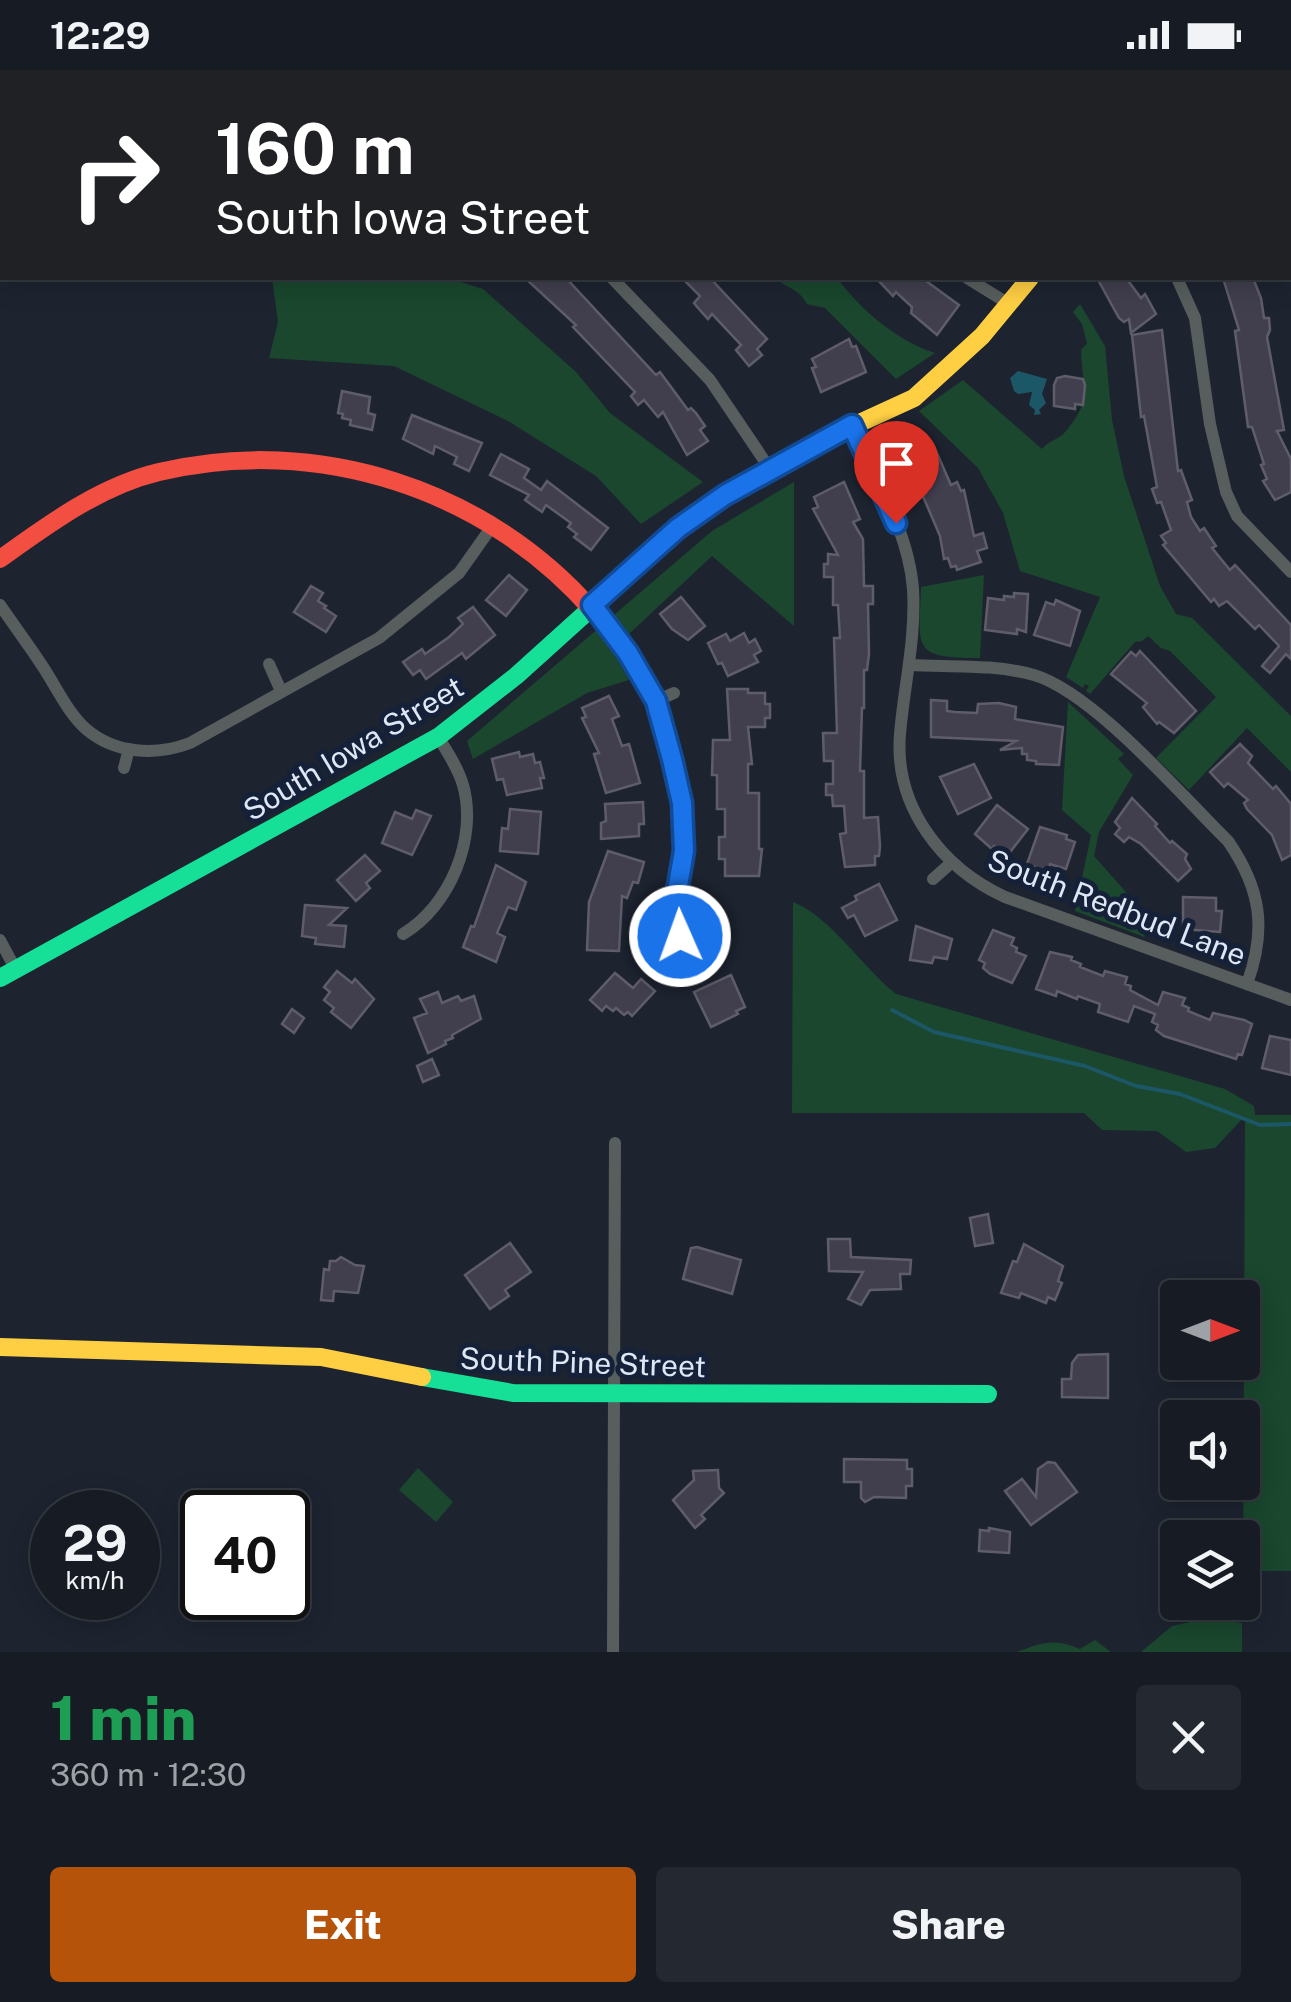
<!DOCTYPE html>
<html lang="en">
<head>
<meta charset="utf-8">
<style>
	body { margin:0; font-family:"Public Sans",sans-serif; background:#232831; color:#f1f3f6; height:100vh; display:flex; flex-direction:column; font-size:38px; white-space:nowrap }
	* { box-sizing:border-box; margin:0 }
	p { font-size:32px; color:#9ea1a6 }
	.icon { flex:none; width:55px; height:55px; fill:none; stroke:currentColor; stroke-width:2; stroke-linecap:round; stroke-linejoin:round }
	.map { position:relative; height:1582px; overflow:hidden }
	.sheet { display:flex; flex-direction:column; background:#161b24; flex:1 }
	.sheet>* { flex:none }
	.guide { position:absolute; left:0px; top:0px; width:1292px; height:210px; box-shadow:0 5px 25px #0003,0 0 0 2px #353941; background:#202124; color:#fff; overflow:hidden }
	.needle { width:65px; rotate:90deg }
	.fabs { position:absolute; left:1160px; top:1210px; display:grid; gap:20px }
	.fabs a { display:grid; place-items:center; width:100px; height:100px; border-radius:10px; background:#161b24; box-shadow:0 5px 25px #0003,0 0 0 2px #353941; font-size:50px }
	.speed { position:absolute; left:30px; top:1420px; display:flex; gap:20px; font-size:50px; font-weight:700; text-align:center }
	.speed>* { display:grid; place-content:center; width:130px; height:130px; border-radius:50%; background:#161b24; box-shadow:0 5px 25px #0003,0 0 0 2px #353941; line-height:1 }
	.speed small { font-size:25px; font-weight:400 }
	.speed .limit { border:5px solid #111; border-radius:15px; background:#fff; color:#111 }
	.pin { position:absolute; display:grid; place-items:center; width:85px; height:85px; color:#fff; margin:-102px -42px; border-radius:50% 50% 50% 0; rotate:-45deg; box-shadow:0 0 10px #0007 }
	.pin .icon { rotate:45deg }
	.me { position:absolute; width:110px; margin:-55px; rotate:358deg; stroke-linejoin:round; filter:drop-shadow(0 0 8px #0008) }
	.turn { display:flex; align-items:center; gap:35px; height:210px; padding:0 50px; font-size:45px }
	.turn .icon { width:130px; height:130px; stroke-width:2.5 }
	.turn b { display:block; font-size:70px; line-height:85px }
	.round { display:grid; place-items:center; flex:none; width:105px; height:105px; border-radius:10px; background:#232831 }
	.overview { display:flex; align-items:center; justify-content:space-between; height:170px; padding:0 50px }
	h1 { font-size:60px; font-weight:800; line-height:75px; color:#1e9e55 }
	.cta { display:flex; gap:20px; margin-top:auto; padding:20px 50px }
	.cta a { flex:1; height:115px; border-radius:10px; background:#b45309; color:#fff; font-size:40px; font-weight:800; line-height:115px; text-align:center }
	.cta a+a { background:#232831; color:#f1f3f6 }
	.status { display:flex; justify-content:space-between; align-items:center; height:70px; padding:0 50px; background:#161b24; direction:ltr }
	.status svg { height:28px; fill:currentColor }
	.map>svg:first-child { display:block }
	.green { fill:#1a472e }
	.water { fill:#1b5766 }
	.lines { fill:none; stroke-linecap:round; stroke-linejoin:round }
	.stream { stroke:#1b5766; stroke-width:4 }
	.building { fill:#413f4e; stroke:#5e5d69; stroke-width:2.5 }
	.street { stroke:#585e5e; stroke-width:12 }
	.fast { stroke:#16e098; stroke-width:18 }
	.slow { stroke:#ffcf43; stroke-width:18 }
	.jam { stroke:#f24e42; stroke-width:18 }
	.route-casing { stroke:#114b97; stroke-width:25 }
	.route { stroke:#1a73e8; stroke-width:18 }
	.labels { text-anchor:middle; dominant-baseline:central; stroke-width:10; stroke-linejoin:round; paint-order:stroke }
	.street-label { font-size:30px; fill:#dfe7f7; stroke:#152138 }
</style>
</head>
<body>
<div class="status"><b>12:29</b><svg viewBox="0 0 49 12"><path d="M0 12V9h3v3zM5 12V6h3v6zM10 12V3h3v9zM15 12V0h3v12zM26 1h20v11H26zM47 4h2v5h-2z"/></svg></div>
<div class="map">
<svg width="1291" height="1582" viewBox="0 0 1291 1582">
	<rect width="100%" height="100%" fill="#1d2430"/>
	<!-- green -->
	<g class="green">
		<polygon points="406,0 640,0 642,2 421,2"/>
		<polygon points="272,208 448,208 483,219 576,302 610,343 703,412 641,454 596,406 508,351 394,296 269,288 278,252"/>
		<path d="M777,208H837C861,240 897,271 935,283L896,309L825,238L807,234C797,216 785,219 777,208Z"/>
		<path d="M1080,234L1105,276L1112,350L1124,406L1160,516L1176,544L1192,548L1291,646V702L1247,658L1189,720L1156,688L1216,627L1170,581L1161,578L1148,566L1142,571L1135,572L1090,624L1086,621L1089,616L1085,614L1083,618L1066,607L1100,527L1020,501L1003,443L978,398L919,341L963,310L1042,379C1049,370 1059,370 1066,361C1094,327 1082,320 1081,280L1087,273L1082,254L1073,242Z"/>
		<polygon points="794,412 794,556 712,486 612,580 629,610 587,623 473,689 467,671 712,461"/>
		<path d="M984,505L980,588C911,588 919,579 921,517Z"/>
		<polygon points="1068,632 1124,684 1118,689 1133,705 1099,762 1094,786 1149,848 1144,867 1075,841 1091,765 1062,740"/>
		<path d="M793,832C831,847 862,897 896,924L1225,1019L1254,1036L1255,1045H1291V1501H1243L1245,1046L1215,1078L1186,1082L1157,1061L1102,1060L1084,1043H792Z"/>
		<polygon points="418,1398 453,1432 436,1452 399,1420"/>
		<polygon points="1208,1548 1242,1553 1242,1582 1141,1582 1172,1556"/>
		<path d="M1095,1570L1111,1582H1017C1042,1572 1055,1568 1080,1579Z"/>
	</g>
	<!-- water -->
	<polygon class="water" points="1018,301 1047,309 1042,324 1046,333 1039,340 1041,344 1034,345 1035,340 1029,335 1032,322 1018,324 1014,321 1010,308"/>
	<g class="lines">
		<!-- stream -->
		<polyline class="stream" points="892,940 934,962 1085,996 1136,1016 1180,1024 1260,1055 1291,1054"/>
	</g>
	<!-- building -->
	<g class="building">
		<polygon points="525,208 566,208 656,305 660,302 688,340 691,338 696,343 705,356 700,360 708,371 687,385 663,342 658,347 644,330 638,335 631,326 635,322 573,257 576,255"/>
		<polygon points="682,208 710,208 767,269 757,279 762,285 749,296 736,280 741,275 712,244 708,249 698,238 694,233 700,226"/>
		<polygon points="876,208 922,208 959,235 937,265 911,243 912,237 896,222 893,226"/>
		<polygon points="1097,208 1126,208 1141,228 1145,224 1156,244 1131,263 1129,249 1124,252 1119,248"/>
		<polygon points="1223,208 1253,208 1261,228 1264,248 1269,248 1270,260 1267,267 1284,360 1277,361 1291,389 1291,422 1275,430 1263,411 1267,409 1261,395 1264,394 1252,357 1248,357 1235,261 1239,260"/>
		<polygon points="1162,260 1178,401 1181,400 1192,430 1187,432 1191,447 1200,461 1204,458 1216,476 1212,478 1230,500 1235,495 1291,555 1291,589 1286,584 1270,603 1262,596 1279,576 1259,555 1255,559 1227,531 1219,536 1214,529 1211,532 1163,475 1166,473 1161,466 1171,460 1161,432 1157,433 1152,419 1157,417 1144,346 1141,347 1132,265"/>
		<polygon points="849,269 852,277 856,276 866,302 821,322 812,298 816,297 812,289"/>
		<polygon points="1065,306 1083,309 1085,315 1083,335 1075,334 1075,339 1054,336 1054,315 1057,308"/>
		<polygon points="342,321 370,327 368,343 375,345 372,360 350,355 351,350 342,348 343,344 338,343"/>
		<polygon points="412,345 482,373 469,401 454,394 457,387 435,376 433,384 403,369"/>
		<polygon points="916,368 922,379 933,374 951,415 957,412 961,421 964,420 974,466 983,463 987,478 977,481 981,492 957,500 956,496 951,497 948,488 944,489 940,466 919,417 913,418 900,392 907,388 901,375"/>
		<polygon points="501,384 529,399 524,408 541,420 547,411 608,458 591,480 574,467 577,464 568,457 571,453 546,435 542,442 525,430 529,425 490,405"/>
		<polygon points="844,412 860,449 853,452 863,469 864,516 873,516 873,534 868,534 869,584 867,600 864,600 864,638 862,638 860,701 864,701 864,748 878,747 880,776 879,786 875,786 875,795 845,797 840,764 846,763 844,736 833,736 832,725 826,725 826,714 833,714 833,691 824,691 823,663 837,663 834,568 840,568 838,535 833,535 833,507 824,507 824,494 828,494 828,484 838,485 813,439 818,437 814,427"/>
		<polygon points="509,505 527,520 506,546 486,530"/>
		<polygon points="311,516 323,523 318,531 326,536 324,538 336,546 326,562 294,542"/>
		<polygon points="1014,523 1028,524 1026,562 1017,559 1017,564 985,560 988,528 1004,530 1004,526 1014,527"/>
		<polygon points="681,527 705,556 688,570 672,559 660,544"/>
		<polygon points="1056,530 1080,541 1070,576 1034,565 1046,532 1054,535"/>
		<polygon points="473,537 495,565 466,589 462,583 426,609 420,600 413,605 403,592 422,579 425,584 449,567 463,554 458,548"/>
		<polygon points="744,563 749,573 755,569 761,581 754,585 758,592 728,606 722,593 718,594 708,573 726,564 730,571"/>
		<polygon points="1140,581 1196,641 1174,663 1159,652 1157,654 1143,637 1147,633 1111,604 1131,582 1136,586"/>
		<polygon points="727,619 748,619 748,623 765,623 765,634 770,634 770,648 765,648 765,657 748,657 752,694 748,694 748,723 759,723 759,779 762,779 759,806 725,806 725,789 719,789 719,767 725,767 725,739 717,739 717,705 712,705 713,670 730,670"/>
		<polygon points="609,626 619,646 612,649 622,676 629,674 640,713 606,723 594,684 599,683 582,648 586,647 582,638"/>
		<polygon points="931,630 947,631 947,641 955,642 977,643 978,634 999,633 1016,637 1015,649 1063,657 1059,695 1036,694 1036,691 1027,690 1027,684 1022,684 1022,678 1000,680 1016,671 931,667"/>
		<polygon points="1240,674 1252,686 1248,693 1273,719 1276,716 1291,734 1291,785 1282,790 1272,765 1247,739 1244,733 1248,730 1228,713 1224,717 1210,702"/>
		<polygon points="519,682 520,687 533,684 535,693 540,692 544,708 540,708 542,718 507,725 503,709 497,710 492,689"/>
		<polygon points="974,694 991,728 958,744 940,707"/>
		<polygon points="1132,728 1157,754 1155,756 1170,773 1172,771 1187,784 1185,789 1191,799 1178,811 1141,774 1129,767 1124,772 1115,764 1120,758 1115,752"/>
		<polygon points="643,732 644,754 639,754 639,766 601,769 601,753 606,751 605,734"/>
		<polygon points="997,735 1028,759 1007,786 994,776 992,779 975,764"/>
		<polygon points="510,739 541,742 538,784 500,781 502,758 508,759"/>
		<polygon points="416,740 431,746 412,785 382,773 395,742 412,749"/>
		<polygon points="1040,757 1067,765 1066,769 1075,772 1066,799 1050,794 1048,802 1027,794"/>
		<polygon points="608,781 644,792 638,813 633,812 627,828 622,826 619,881 587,880 589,832"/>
		<polygon points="365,785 380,801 366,813 370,818 356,831 337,810"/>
		<polygon points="496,795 526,812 516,840 508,837 497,863 505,867 496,892 463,877 471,856 474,857"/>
		<polygon points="879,814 897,850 865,866 854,845 848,848 842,838 857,830 855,826"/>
		<polygon points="1183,827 1216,828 1216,841 1222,841 1220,862 1183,859"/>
		<polygon points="305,835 347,838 329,855 346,856 344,877 315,874 316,868 302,866"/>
		<polygon points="916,856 952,869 947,889 934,887 932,893 910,890"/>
		<polygon points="993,860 1014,868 1011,875 1017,878 1016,882 1026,886 1012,913 990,904 983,898 985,893 979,890"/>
		<polygon points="1050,882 1072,887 1071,890 1081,894 1080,897 1103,906 1105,901 1127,907 1125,914 1131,916 1130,920 1158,935 1163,922 1185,928 1182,935 1189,938 1188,941 1210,950 1213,943 1244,950 1252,954 1242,985 1238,984 1236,989 1164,966 1156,960 1158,955 1152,952 1155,944 1134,936 1128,952 1098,942 1100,934 1078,926 1077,929 1057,921 1056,926 1036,919"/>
		<polygon points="337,901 352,913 355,909 374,929 351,958 331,942 334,938 324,930 330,922 324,917"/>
		<polygon points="615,903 633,918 641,909 655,921 632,946 628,942 624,945 616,938 613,941 606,936 602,941 590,930"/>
		<polygon points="731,905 745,937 736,941 738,944 711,957 694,922"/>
		<polygon points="438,922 442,933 458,926 461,931 474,926 481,949 452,965 453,968 445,971 446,974 428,983 414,948 427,943 420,929"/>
		<polygon points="292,939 304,948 294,963 282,954"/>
		<polygon points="1270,966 1291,970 1291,1005 1262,998"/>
		<polygon points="432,989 439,1005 423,1012 417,996"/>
		<polygon points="988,1144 993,1173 975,1176 970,1148"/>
		<polygon points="828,1169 850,1169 851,1187 911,1190 910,1204 900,1204 901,1219 870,1220 861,1235 848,1229 863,1202 829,1201"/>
		<polygon points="510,1173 531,1202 505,1220 509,1226 490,1239 465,1205"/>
		<polygon points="1024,1174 1063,1196 1058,1211 1062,1213 1055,1230 1048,1227 1046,1233 1021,1223 1019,1228 1001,1223 1013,1191 1017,1192"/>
		<polygon points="697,1177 741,1190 732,1224 683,1209 691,1178"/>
		<polygon points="341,1187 355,1195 364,1196 358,1223 334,1221 333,1231 321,1230 324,1199 329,1200 330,1191 336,1191"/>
		<polygon points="1108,1284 1108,1328 1062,1327 1062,1309 1071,1309 1072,1293 1078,1285"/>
		<polygon points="844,1389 907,1390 907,1399 912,1399 912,1416 906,1416 906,1428 874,1427 865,1432 861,1428 861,1412 844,1412"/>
		<polygon points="1048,1392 1055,1393 1077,1422 1031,1455 1005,1421 1022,1409 1036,1427 1038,1399"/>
		<polygon points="718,1400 719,1418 724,1423 701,1445 705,1449 695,1458 673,1430 694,1410 693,1401"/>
		<polygon points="989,1458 1010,1462 1009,1483 979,1481 980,1460 989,1461"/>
	</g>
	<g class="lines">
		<!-- street -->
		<g class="street">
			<polyline points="871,0 872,2"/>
			<polyline points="1039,0 1039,2"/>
			<polyline points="1246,0 1249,2"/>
			<polyline points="1277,2 1280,0"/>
			<polyline points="1290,25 1291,26"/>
			<polyline points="0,92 2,94"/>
			<polyline points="612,208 710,310 770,399"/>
			<polyline points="967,208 1009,234"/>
			<polyline points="1177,208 1195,248 1210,354 1226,422 1237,446 1291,502"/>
			<path d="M852,355C875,406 909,463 913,519C916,569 904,616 900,664C894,737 942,798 1005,827L1291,930"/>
			<path d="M0,535C15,557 31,578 45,600C57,619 69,644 86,659C115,684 156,686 190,673L379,568L459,503L493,455"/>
			<polyline points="269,594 281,621"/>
			<path d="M910,595C950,597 995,594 1034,605C1094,623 1181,725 1228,771C1261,819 1267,859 1247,914"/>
			<polyline points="656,631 674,623"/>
			<polyline points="124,698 129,679"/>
			<polyline points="933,809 951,793"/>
			<path d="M403,864C450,836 478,768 463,715C458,698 447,681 438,667"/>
			<polyline points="0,870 16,900"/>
			<polyline points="613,1582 615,1073"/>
		</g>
		<!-- fast -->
		<g class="fast">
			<path d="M662,649C675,691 685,736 683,780C681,810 677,836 680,866"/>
			<polyline points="0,908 438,667 516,606 690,449"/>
			<polyline points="422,1307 513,1323 988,1324"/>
		</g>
		<!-- slow -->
		<g class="slow">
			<polyline points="690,449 803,379 914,328 982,266 1030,208"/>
			<polyline points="0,1277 321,1287 422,1307"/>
		</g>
		<!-- jam -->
		<path class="jam" d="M0,489C49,454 100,416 159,402C317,364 487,419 593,541C622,574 648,607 662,649"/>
	</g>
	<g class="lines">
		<defs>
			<polyline id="route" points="680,866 676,827 684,781 682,733 672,689 656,631 628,583 592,535 678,458 725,425 852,355 896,453"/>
		</defs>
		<!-- route casing -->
		<use href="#route" class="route-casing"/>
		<!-- route -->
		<use href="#route" class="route"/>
	</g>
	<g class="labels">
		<!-- street labels -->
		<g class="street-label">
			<text transform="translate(353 678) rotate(-31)">South Iowa Street</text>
			<text transform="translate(1117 837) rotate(21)">South Redbud Lane</text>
			<text transform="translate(583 1292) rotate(2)">South Pine Street</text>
		</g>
	</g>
</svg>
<div class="fabs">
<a><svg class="needle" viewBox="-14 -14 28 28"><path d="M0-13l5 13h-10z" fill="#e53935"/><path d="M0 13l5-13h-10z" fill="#9ea1a6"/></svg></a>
<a><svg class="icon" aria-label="sound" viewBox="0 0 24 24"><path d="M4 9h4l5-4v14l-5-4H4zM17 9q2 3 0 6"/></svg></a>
<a><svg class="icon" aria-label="layers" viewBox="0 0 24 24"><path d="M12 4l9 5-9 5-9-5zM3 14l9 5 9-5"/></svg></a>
</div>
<div class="speed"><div>29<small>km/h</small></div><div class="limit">40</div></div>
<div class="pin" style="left:896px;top:453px;background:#d93025"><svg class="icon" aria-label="arrive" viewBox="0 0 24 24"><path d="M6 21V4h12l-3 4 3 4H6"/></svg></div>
<svg class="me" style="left:680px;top:866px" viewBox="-20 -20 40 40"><circle r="17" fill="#1a73e8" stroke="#fff" stroke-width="3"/><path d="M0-11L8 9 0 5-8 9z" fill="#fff"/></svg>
<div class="guide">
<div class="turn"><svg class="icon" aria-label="right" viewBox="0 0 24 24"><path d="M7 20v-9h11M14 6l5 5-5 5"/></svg><div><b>160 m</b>South Iowa Street</div></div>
</div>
</div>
<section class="sheet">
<div class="overview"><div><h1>1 min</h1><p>360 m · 12:30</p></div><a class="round"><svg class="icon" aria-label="close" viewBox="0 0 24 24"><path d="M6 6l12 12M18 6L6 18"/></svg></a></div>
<div class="cta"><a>Exit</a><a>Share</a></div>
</section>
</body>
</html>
